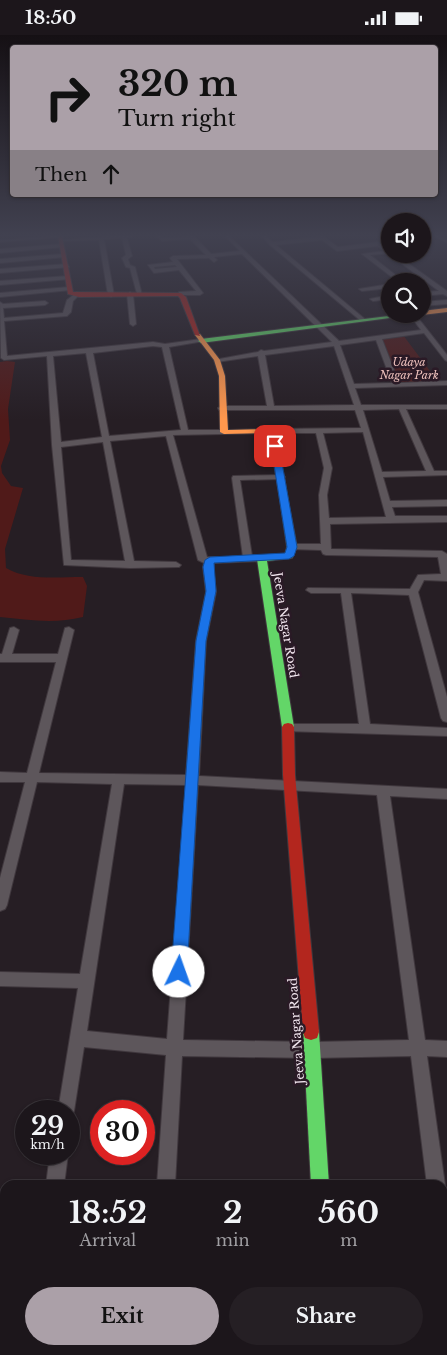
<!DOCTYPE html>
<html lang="en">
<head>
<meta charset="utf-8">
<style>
	body { margin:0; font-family:"Libre Baskerville",serif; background:#251f24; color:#f1f3f6; height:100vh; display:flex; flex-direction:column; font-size:19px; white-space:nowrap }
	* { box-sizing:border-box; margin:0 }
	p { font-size:16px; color:#a09fa3 }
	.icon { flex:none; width:28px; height:28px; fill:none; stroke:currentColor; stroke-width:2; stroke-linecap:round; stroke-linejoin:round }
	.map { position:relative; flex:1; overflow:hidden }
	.panel { position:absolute; left:0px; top:1145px; width:448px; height:175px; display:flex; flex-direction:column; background:#1c161b; border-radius:15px 15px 0 0; box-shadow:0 1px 4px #0004,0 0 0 1px #3a353a }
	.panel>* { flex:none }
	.guide { position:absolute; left:10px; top:10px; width:428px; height:152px; border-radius:5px; box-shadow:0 1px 4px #0004,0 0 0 1px #3a353a; background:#aba0a8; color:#111; overflow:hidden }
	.buttons { position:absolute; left:381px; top:178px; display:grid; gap:10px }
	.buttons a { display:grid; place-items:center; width:50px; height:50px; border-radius:50%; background:#1c161b; box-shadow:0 1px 4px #0004,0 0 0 1px #3a353a; font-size:25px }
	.speed { position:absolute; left:15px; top:1065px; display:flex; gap:10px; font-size:25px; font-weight:700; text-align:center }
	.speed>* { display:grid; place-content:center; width:65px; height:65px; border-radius:50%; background:#1c161b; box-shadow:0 1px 4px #0004,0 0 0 1px #3a353a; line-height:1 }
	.speed small { font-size:12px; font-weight:400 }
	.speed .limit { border:8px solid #d22; background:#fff; color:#111 }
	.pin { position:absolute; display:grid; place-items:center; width:42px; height:42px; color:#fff; margin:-21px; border-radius:10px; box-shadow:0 2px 8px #0006 }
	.me { position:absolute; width:55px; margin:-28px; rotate:3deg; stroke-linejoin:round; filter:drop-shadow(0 0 4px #0008) }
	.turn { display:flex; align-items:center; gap:18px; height:105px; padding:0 25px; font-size:22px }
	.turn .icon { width:65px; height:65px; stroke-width:2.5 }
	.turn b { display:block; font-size:35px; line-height:42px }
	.then { display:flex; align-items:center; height:48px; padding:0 25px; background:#0003; gap:10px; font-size:19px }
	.eta { display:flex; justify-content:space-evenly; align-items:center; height:85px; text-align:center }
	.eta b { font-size:30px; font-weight:700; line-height:35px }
	.action { display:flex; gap:10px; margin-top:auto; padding:10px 25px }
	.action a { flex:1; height:58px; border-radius:30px; background:#aba0a8; color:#111; font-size:20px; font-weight:700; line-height:58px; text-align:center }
	.action a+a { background:#251f24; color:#f1f3f6 }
	.status { display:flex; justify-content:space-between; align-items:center; height:35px; padding:0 25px; background:#1c161b; direction:ltr }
	.status svg { height:14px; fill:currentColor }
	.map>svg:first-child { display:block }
	.green { fill:#501a19 }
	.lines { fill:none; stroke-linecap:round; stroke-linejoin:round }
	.street-casing { stroke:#40383e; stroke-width:2 }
	.fast-casing { stroke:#40383e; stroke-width:2 }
	.slow-casing { stroke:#40383e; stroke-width:2 }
	.jam-casing { stroke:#40383e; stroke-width:2 }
	.street { fill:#5d565b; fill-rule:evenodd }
	.fast { fill:#63d668; fill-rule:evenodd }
	.slow { fill:#ff974d; fill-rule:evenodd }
	.jam { fill:#b3261e; fill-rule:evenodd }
	.route { fill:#1a73e8; stroke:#114b97 }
	.labels { text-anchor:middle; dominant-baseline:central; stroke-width:5; stroke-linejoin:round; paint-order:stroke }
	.far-park-label { font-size:11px; font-style:italic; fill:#f0c3be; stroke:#2a1a26 }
	.street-label { font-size:12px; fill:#f2e6ef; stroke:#2a1a26 }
</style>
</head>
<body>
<div class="status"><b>18:50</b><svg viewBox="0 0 49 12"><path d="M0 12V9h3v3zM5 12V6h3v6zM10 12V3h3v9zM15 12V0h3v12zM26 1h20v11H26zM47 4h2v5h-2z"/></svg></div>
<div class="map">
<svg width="447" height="1320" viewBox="0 0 447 1320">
	<rect width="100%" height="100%" fill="#261e24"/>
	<!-- green -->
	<g class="green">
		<polygon points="403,300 439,348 399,349 380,303"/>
		<path d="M7,326L15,327L8,374L10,405L1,431L2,438L11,451L23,453L5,514L6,533C29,546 57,542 83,542L87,551L83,582C55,589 28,585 0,582V327Z"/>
		<polygon points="0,1298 5,1298 5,1315 131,1315 146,1317 146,1320 0,1320"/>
	</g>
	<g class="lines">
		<defs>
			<g id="street">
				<polygon points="58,201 62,202 0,207 0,205"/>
				<polygon points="114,201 133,201 127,203 132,221 128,224 130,230 135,232 142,260 137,259 130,233 126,232 122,223 126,220 122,203 104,204 114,260 111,262 108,260 99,205 61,206 59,205"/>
				<path d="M156,201H160L163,203L194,201L211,219L240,216L225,201H229L339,306L421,295L409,279H415L447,320V326L445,325L424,298L382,304L399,348L447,346V350L355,353L361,370H447V374H406L434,436H447V440L383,442L390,466L447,465V471L392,472L395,481H447V487L330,489L331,514L442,516L447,519V546L424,545L418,557L447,662V687L443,686L441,683L409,560L351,558L370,689L447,693V701L284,696L282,693L284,690L288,689H359L341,558H311L306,555L308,553L410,554L418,540L441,539L438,522L326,520L323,519L321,515L289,514V510L292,509H321L319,460L324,433L316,398H272L268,396L272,394L361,393L355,375H219L218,373L222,371H267L258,321L217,327L214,325L258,317L261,315L264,316L332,307L242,219L214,222L217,225L214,227L209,223L177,224L203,258L200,260H177L179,257L196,256L179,235L154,238L148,230L173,227L170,223L173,221L206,220L190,204L162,206ZM175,230L177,232L155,234L154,232ZM376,305L392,348L354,349L340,310ZM334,311L354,370L274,371L265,320ZM399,374L426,436L382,437L363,375ZM363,397L386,482L329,483L327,460L332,433L323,398Z"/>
				<polygon points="262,201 266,201 273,207 323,201 338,212 378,207 390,215 390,219 395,219 447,256 447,261 443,259 422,261 422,257 439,256 390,220 390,218 370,220 403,246 397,246 362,219 385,216 377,211 337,216 322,205 276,210 366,285 361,286 270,210"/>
				<polygon points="435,201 440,201 447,205 447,208"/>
				<polygon points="61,209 63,212 0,218 0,214"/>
				<polygon points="63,219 65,222 0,228 0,224"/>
				<polygon points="67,229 69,232 0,238 0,234"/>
				<polygon points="68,241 70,244 0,250 0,246"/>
				<polygon points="390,249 390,253 362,256 359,254"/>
				<polygon points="69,252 71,255 0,262 0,258"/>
				<path d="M77,257L80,259L73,266L71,277L67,281L4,286L7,321L153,307L165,309L201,304L204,306L169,312L188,395H224L228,397L224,399L173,400L207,522H243L232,443L233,441L281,440L285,442L281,444L240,445L252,521L265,522V526L214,528L213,532L216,557L206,606L199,741L447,754V764L390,761L425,1005L447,1006V1022L427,1021L445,1150L442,1156V1150H427L411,1021L312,1023L182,1021L175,1150H157L166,1020L84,1012L74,1076L72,1082L69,1083V1076H58L78,953L0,951V937L80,939L112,749L37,747L7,870L5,874L0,876V843L25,747H0V737L27,738L56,627H0V619H2L10,593L14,592L19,595L12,619H58L65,593L69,592L74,595L39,738L186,740L196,606L206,557L203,532L204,528L198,525L166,401L110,406L134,526L176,527L181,530L179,532L130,533L64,530L52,410L47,321L4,325L1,323L0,267L3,269L45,266L48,268L45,270L3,273L4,283L63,278L67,265ZM153,311L162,312L181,395L109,401L93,318ZM86,318L102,402L61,407L53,321ZM103,407L125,526L71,525L61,412ZM124,749L186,750L167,1004L87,996ZM198,750L377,760L409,1005L312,1007L183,1005Z"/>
				<polygon points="130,257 133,259 136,289 133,291 130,289 127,259"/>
				<polygon points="390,260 390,264 373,266 370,264"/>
				<polygon points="447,265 447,269 422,271 422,267"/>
				<polygon points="385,271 390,271 390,275 383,274 383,272"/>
				<polygon points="50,1119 68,1119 64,1150 46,1150"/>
				<polygon points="0,1276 5,1277 5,1297 0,1296"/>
				<polygon points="442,1296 447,1296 447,1316 439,1315 442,1315"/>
				<polygon points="146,1315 166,1315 165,1320 145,1320"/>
			</g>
			<g id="fast">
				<polygon points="405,279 420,279 201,308 198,306 201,304"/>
				<polygon points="284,462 288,465 297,512 292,523 267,526 294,692 292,695 284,695 282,692 257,524 262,521 285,519 287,512 280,465"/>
				<polygon points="311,989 317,991 319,997 329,1150 311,1150 303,997 305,991"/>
				<rect x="319" y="1315" width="20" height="5"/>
			</g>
			<g id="slow">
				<polygon points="447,273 447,277 422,280 420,279 422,279 422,276"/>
				<polygon points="196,299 200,299 220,325 225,341 228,395 272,394 276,396 288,465 287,467 284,468 280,465 269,398 224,399 220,397 219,341 214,325 195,300"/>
			</g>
			<g id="jam">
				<polygon points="58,201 62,201 73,257 181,258 186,262 200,301 195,300 180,263 178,261 79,262 68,259"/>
				<polygon points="288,688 292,689 294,692 295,740 319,997 317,1003 311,1005 305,1003 303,997 283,740 282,692 284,689"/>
			</g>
		</defs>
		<!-- street casing -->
		<use href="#street" class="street-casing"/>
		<!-- fast casing -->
		<use href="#fast" class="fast-casing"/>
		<!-- slow casing -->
		<use href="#slow" class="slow-casing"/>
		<!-- jam casing -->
		<use href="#jam" class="jam-casing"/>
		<!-- street -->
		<use href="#street" class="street"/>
		<!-- fast -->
		<use href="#fast" class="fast"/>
		<!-- slow -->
		<use href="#slow" class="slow"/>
		<!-- jam -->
		<use href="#jam" class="jam"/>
	</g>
	<!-- sky -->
	<linearGradient id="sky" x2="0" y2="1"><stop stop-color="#151014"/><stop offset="0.52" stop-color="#414150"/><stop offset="1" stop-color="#414150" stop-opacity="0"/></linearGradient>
	<rect width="447" height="385" fill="url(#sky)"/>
	<!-- route -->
	<polygon class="route" points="275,409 279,411 297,512 294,521 289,524 214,528 216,556 206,606 187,937 184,942 179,944 174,942 171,937 196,606 206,556 203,532 205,525 210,522 285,518 287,512 271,411"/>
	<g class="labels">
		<!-- far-park labels -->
		<g class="far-park-label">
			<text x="409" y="327">Udaya<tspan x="409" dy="13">Nagar Park</tspan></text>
		</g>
		<!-- street labels -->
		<g class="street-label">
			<text transform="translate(286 590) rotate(81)">Jeeva Nagar Road</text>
			<text transform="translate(296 996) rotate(-94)">Jeeva Nagar Road</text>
		</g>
	</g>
</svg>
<div class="buttons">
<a><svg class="icon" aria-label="sound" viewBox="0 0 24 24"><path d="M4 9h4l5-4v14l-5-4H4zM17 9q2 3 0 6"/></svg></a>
<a><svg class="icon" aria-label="search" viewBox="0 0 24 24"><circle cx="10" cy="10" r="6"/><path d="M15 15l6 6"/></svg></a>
</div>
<div class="speed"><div>29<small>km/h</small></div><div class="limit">30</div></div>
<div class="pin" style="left:275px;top:411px;background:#d93025"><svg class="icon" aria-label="arrive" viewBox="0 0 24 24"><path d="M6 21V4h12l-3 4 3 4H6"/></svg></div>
<svg class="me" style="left:179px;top:937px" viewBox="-20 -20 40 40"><circle r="19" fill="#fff"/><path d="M0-13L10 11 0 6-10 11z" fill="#1a73e8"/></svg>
<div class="guide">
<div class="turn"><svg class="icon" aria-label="right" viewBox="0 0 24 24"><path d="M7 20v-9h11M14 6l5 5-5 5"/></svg><div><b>320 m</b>Turn right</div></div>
<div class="then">Then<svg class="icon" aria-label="ahead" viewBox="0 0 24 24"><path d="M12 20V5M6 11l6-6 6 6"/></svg></div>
</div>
<section class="panel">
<div class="eta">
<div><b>18:52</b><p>Arrival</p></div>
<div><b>2</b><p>min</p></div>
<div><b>560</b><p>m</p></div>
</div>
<div class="action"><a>Exit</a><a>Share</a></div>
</section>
</div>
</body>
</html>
